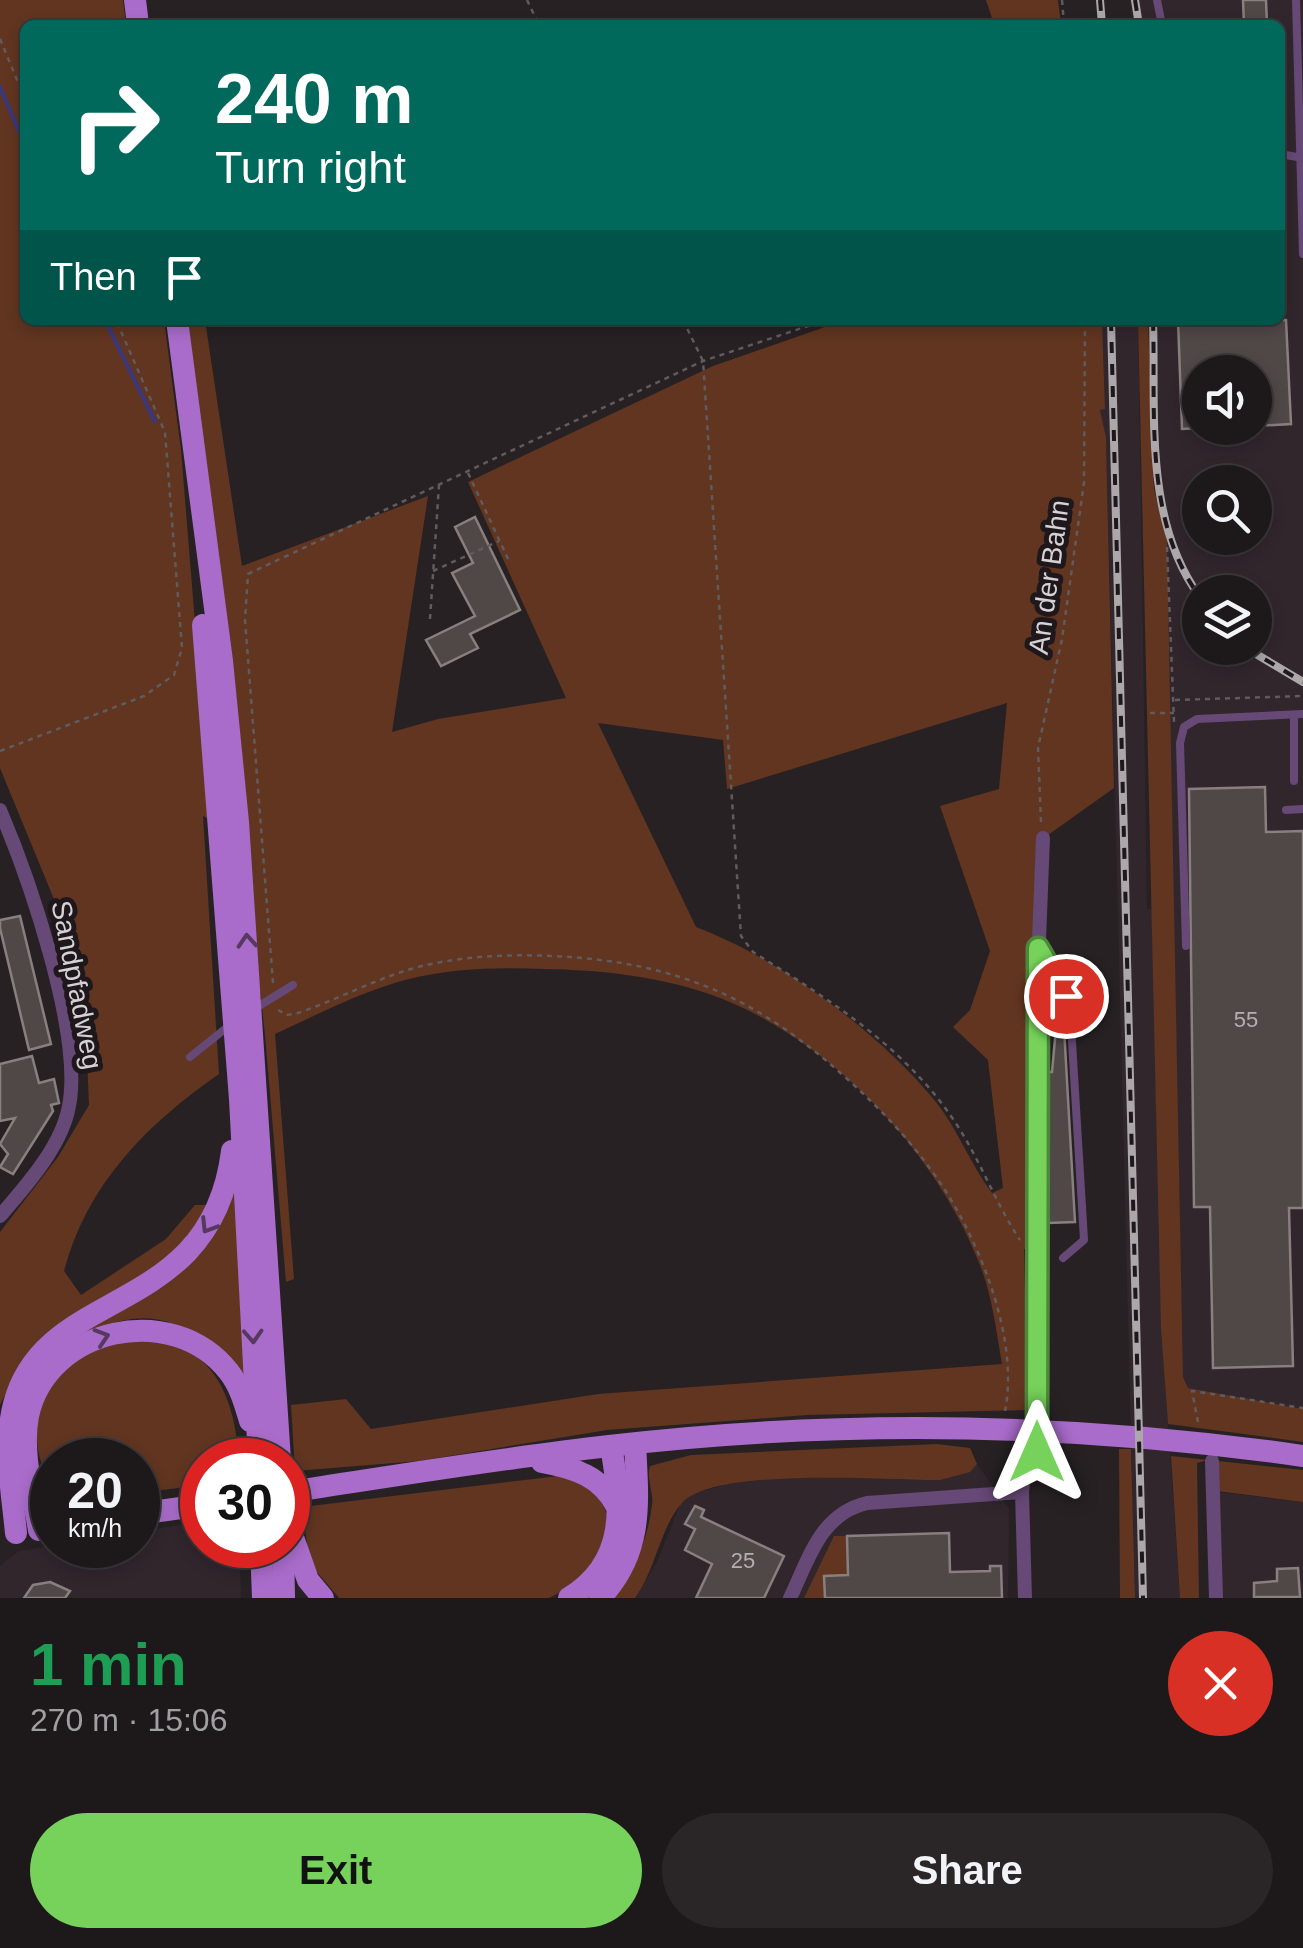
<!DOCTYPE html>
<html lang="en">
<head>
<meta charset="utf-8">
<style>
	body { margin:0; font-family:Arial,sans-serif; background:#2a2628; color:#f1f3f6; height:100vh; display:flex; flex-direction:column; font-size:38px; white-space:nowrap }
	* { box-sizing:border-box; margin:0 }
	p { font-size:32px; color:#a0a0a3 }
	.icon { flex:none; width:55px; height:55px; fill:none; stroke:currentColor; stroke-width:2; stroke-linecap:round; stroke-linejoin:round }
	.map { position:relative; height:1598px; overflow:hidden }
	.sheet { display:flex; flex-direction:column; background:#1d191b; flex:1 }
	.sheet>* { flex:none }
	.hud { position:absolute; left:20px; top:20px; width:1265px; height:305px; border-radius:15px; box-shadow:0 5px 15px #0003,0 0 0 2px #3b383a; background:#00695c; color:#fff; overflow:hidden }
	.controls { position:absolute; left:1182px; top:355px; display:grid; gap:20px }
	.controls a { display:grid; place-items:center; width:90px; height:90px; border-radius:50%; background:#1d191b; box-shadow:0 5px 15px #0003,0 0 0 2px #3b383a; font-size:50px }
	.speed { position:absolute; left:30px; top:1438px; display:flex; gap:20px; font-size:50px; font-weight:700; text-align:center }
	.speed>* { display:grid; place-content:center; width:130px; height:130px; border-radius:50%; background:#1d191b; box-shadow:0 5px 15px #0003,0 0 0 2px #3b383a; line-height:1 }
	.speed small { font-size:25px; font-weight:400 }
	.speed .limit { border:15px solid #d22; background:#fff; color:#111 }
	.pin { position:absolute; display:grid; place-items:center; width:85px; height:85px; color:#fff; margin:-42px; border:5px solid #fff; border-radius:50%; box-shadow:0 2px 10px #0007 }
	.me { position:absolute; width:110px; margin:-55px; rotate:0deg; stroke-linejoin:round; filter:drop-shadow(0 0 8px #0008) }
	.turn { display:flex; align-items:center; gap:35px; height:210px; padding:0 30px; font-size:45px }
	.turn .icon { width:130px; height:130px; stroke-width:2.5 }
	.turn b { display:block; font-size:70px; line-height:85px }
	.then { display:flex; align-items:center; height:95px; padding:0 30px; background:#0003; gap:20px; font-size:38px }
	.round { display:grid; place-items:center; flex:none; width:105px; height:105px; border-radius:52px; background:#2a2628 }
	.head { display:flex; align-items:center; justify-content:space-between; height:170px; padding:0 30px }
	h1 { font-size:60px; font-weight:600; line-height:75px; color:#1e9e55 }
	.action { display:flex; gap:20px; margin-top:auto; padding:20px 30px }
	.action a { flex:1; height:115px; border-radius:60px; background:#76d25a; color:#111; font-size:40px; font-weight:600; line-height:115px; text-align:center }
	.action a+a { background:#2a2628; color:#f1f3f6 }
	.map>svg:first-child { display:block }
	.built { fill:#32262d; fill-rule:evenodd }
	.green { fill:#613520; fill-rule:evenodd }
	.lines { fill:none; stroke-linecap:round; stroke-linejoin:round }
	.stream { stroke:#3a377d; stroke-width:4 }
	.building { fill:#504747; stroke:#887f7f; stroke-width:2.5 }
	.path { stroke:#605b5e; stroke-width:2.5; stroke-dasharray:5 5; stroke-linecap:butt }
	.lane { stroke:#664976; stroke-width:8 }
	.street { stroke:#664976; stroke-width:14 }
	.primary { stroke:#a96cca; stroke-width:22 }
	.rail-casing { stroke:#aca8aa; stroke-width:8 }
	.rail { stroke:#1e171b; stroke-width:4; stroke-dasharray:11; stroke-linecap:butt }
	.oneway { stroke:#563961 }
	.route-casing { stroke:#4d883a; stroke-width:25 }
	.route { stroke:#76d25a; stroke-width:18 }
	.labels { text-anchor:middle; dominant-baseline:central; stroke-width:10; stroke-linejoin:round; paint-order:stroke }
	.number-label { font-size:22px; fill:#b4afb1 }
	.street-label { font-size:28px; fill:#d6d2d4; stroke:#1e171b }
</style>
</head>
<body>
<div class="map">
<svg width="1303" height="1598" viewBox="0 0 1303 1598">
	<rect width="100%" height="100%" fill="#272124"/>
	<!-- built -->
	<g class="built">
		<path d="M1130,0H1303V1409L1187,1388L1183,1377L1166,542L1154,489L1148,320H1280V25H1134ZM1200,372H1255V428H1200ZM1200,482H1255V538H1200ZM1200,592H1255V648H1200Z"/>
		<polygon points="1102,320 1138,320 1147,909 1152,909 1166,1397 1180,1598 1135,1598 1106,437 1100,409 1105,408"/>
		<polygon points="977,1464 1009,1509 1008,1598 635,1598 657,1562 680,1505 695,1493 743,1480 969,1472"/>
		<polygon points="1217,1492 1303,1502 1303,1598 1220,1598"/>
		<polygon points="202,1521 202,1545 234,1545 240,1558 241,1598 0,1598 0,1566 19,1551 57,1545 138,1545 138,1532"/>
	</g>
	<!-- green -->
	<g class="green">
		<path d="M0,0H123L126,25H25V320H164L181,450L211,820L203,816L219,1074C147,1124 87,1184 64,1271L81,1295L166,1239L195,1205H210L170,1259L12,1382L0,1405V1232L58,1157L89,1105L86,1035L58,909L0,768Z"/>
		<polygon points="986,0 1058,0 1061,25 975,25 992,18"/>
		<path d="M186,320H205L242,566L428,496L392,732L438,719L566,698L468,482L713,366L845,320H1102L1105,409L1100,410L1106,437L1114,788L1048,835L1033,1247L1024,1249L1028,1410L807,1415L607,1430L419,1461L295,1471L291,1405L346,1399L371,1429L598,1394L1002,1364C996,1330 992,1293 978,1260C933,1147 826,1035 709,994C657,976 600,970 545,969C500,967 453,968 409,979C362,991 319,1014 275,1034L294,1279L286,1282L265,1035ZM1007,703L999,789L940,806L990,951L970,1010L953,1027L988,1060L1003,1188L992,1193C971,1165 958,1130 936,1102C880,1033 779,958 696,927L598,723L723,740L727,789Z"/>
		<polygon points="1138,320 1148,320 1154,489 1167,542 1183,1377 1188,1388 1303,1409 1303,1442 1168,1424 1161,1328"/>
		<path d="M239,1190L248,1375L243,1384C177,1301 134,1303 46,1355L136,1302L231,1191Z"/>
		<path d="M125,1339C140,1341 158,1340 173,1345C223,1360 236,1414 239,1460H202V1485L138,1493V1460H52L50,1482C26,1441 34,1381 80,1356C93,1349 111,1345 125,1339Z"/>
		<path d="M937,1444L970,1448L977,1464L970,1472L940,1480C886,1480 717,1467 683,1502C660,1526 656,1570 635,1598H609C633,1574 648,1540 652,1505C654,1492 646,1480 650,1466L691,1455Z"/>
		<polygon points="1119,1449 1131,1449 1135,1598 1120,1598"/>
		<polygon points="1171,1456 1208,1460 1197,1463 1199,1598 1180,1598"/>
		<polygon points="1218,1461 1303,1470 1303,1502 1217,1491"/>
		<path d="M558,1476C591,1479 624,1517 603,1551C591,1572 570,1588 549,1598H339L310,1564L302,1507Z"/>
		<polygon points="834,1536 847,1536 848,1575 824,1577 825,1598 804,1598"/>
	</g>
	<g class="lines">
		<!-- stream -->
		<g class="stream">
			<polyline points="0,87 25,146"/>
			<polyline points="105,320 155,422"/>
		</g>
	</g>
	<!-- building -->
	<g class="building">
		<polygon points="1243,0 1266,0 1267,25 1244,25"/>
		<polygon points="1178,320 1286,320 1291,424 1255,426 1255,372 1200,372 1200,428 1182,429"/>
		<polygon points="475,517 520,610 470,634 478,648 441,666 426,640 475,616 452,573 473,563 455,527"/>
		<polygon points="1265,787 1266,832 1303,831 1303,1208 1289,1208 1293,1366 1213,1368 1210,1207 1194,1207 1189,789"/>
		<polygon points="20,916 51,1044 29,1050 0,928 0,920"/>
		<polygon points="1056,1028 1064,1028 1075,1222 1048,1223 1045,1072 1052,1072"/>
		<polygon points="32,1056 39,1083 54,1079 59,1103 51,1105 53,1111 13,1174 0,1167 8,1154 0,1144 15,1118 0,1121 0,1064"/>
		<polygon points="695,1506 704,1510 701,1517 784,1556 764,1598 696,1598 712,1564 685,1550 695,1529 685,1524"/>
		<polygon points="949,1533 950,1572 990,1571 990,1566 1001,1566 1002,1598 825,1598 824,1576 848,1575 847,1536"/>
		<polygon points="1298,1568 1300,1597 1254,1597 1254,1583 1277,1581 1277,1569"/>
		<polygon points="50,1582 70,1591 65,1598 24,1598 33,1585"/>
	</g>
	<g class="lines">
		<!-- path -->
		<g class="path">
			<polyline points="527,0 539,25"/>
			<polyline points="1062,0 1064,25"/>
			<polyline points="0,39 25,99"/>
			<path d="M683,320L703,361L741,936L753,952C830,1000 907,1048 957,1125C981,1162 996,1204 1020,1240"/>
			<polyline points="468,473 510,563"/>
			<polyline points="1167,547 1174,722"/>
			<polyline points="433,571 499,541"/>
			<polyline points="430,619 439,485"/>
			<polyline points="1175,700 1303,696"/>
			<polyline points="1150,713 1174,713"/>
			<polyline points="0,751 144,696 174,675 182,648 165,432 116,320"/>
			<polyline points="1041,822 1038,748 1062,639 1084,483 1085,320"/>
			<polyline points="273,983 245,620 248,574 703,361 826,320"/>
			<path d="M278,1010L287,1015L298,1013C339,999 377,978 418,967C462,956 508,954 553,956C675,962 755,996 845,1077C884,1112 916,1146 945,1190C982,1248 1019,1341 1005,1411"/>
			<polyline points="1198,1422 1192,1391 1303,1408"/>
		</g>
		<!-- lane -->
		<g class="lane">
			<polyline points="1157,0 1162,25"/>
			<polyline points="1296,0 1303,254"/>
			<polyline points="1280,154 1303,158"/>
			<polyline points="1294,716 1294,781"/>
			<polyline points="1286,810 1303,809"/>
			<polyline points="1186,946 1180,743 1184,727 1197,719 1303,714"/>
			<polyline points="1040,951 1065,997 1071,1025 1084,1240 1063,1258"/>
			<polyline points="254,1009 293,985"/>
			<polyline points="190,1057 230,1025"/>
		</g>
		<!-- street -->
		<g class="street">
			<path d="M0,810C29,878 83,1034 69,1106C62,1146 26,1186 0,1216"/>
			<polyline points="1212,1461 1216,1598"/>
			<path d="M790,1598C809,1559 820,1514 867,1503L1022,1492"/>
			<polyline points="1025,1598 1022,1492 1025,1460 1037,1452 1034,1068 1043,838"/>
		</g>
		<!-- primary -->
		<g class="primary">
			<polyline points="135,0 138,25"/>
			<polyline points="177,320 222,661 238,822 280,1460"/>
			<polyline points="203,625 240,1099 259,1460"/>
			<path d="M542,1462C575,1468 601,1476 617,1507"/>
			<path d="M288,1492C395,1476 502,1458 609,1446C839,1419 1074,1423 1303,1456"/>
			<polyline points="138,1514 202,1505"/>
			<polyline points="288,1523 308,1580 323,1598"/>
			<path d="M39,1530C33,1493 21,1453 28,1416C47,1327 173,1300 229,1372C240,1386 245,1404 250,1421"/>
			<path d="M16,1533C12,1491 3,1446 14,1404C45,1284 211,1320 232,1151"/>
			<polyline points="261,1545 263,1598"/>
			<polyline points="283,1545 284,1598"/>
			<path d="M569,1598C628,1562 621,1505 611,1446"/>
			<path d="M600,1598C644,1552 638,1502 635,1444"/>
		</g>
		<defs>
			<g id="rail">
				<polyline points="1100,0 1102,25"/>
				<polyline points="1135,0 1139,25"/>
				<polyline points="1111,320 1143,1598"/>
				<path d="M1153,320C1156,411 1143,520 1200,597"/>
				<polyline points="1246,648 1303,682"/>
			</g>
		</defs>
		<!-- rail casing -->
		<use href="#rail" class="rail-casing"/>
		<!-- rail -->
		<use href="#rail" class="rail"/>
	</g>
	<!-- one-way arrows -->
	<defs><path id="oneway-chevron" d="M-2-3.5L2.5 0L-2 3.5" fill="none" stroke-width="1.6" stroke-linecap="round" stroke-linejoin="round" transform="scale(2.5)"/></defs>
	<g class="oneway">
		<use href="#oneway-chevron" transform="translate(247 941) rotate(-94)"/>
		<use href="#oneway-chevron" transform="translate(208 1226) rotate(122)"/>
		<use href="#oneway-chevron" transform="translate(253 1336) rotate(87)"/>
		<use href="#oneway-chevron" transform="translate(102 1337) rotate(-18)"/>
	</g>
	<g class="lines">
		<defs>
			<polyline id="route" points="1037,1452 1038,948 1066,996"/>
		</defs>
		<!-- route casing -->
		<use href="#route" class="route-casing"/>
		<!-- route -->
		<use href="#route" class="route"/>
	</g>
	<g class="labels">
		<!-- number labels -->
		<g class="number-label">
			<text x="1246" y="1019">55</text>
			<text x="743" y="1560">25</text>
		</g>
		<!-- street labels -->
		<g class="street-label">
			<text transform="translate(1049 577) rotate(-82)">An der Bahn</text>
			<text transform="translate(77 985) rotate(79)">Sandpfadweg</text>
		</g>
	</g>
</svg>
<div class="controls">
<a><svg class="icon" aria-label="sound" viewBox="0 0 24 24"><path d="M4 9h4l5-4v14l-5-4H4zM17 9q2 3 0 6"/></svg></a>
<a><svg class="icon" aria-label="search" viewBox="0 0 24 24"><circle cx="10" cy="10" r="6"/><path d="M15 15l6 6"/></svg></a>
<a><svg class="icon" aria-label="layers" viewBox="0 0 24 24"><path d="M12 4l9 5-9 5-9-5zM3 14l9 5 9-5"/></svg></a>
</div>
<div class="speed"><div>20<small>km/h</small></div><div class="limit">30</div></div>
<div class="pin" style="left:1066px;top:996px;background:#d93025"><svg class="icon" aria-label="arrive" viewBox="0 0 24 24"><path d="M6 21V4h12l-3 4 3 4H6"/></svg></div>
<svg class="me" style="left:1037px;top:1452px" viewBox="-20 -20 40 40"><path d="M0-17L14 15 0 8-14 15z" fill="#76d25a" stroke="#fff" stroke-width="4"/></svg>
<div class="hud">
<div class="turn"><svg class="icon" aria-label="right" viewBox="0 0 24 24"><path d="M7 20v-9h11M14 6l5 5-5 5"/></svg><div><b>240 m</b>Turn right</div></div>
<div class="then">Then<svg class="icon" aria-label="arrive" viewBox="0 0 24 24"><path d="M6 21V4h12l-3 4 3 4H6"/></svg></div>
</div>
</div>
<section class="sheet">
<div class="head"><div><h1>1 min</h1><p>270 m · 15:06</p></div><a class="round" style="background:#d93025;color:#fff"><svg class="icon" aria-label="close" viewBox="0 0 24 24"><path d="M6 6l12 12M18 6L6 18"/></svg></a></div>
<div class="action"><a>Exit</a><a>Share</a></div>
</section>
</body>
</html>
